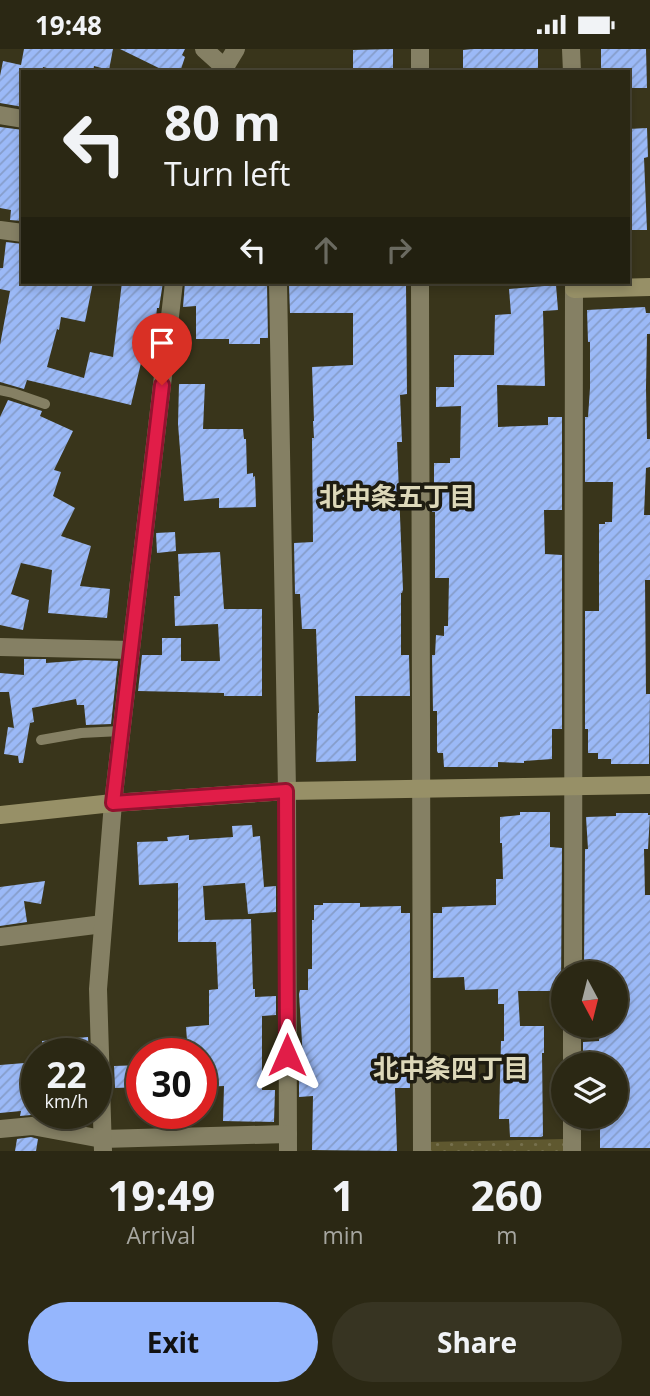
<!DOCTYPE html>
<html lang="en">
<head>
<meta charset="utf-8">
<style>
	body { margin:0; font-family:"Open Sans","Noto Sans JP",sans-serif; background:#373422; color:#f1f3f6; height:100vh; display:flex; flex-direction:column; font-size:26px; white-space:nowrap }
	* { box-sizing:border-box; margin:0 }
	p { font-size:23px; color:#a6a6a0 }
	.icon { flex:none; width:38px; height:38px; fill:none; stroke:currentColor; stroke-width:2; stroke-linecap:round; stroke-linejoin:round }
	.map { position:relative; height:1102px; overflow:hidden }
	.sheet { display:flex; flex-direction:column; background:#2b2814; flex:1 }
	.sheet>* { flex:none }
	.banner { position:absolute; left:21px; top:21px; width:609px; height:214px; border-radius:0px; box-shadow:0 4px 10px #0003,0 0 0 2px #474434; background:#2b2814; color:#f1f3f6; overflow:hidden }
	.needle { width:46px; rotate:173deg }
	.fabs { position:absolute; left:551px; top:912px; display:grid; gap:14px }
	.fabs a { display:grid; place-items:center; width:77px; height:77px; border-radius:50%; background:#2b2814; box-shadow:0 4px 10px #0003,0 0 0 2px #474434; font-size:35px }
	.speed { position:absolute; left:21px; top:989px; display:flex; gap:14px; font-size:35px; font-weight:700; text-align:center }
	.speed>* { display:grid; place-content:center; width:91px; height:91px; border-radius:50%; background:#2b2814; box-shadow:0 4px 10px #0003,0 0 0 2px #474434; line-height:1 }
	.speed small { font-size:18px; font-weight:400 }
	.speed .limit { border:10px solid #d22; background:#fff; color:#111 }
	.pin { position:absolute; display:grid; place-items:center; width:60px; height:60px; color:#fff; margin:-72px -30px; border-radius:50% 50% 50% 0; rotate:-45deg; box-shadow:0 0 7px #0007 }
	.pin .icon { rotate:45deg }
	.me { position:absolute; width:77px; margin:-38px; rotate:0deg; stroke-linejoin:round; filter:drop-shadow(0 0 5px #0008) }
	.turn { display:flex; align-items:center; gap:24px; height:147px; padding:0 28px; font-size:32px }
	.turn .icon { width:91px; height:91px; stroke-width:2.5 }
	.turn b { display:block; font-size:49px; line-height:60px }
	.lanes { display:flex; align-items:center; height:66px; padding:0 28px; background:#0003; justify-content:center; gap:35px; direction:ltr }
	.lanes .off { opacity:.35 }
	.eta { display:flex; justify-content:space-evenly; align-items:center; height:119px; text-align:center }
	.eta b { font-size:42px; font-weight:700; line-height:49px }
	.cta { display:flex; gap:14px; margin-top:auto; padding:14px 28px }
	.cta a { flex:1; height:80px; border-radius:42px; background:#95b6fd; color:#111; font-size:28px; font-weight:700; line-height:80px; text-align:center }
	.cta a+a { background:#373422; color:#f1f3f6 }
	.status { display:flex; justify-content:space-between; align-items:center; height:49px; padding:0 35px; background:#2b2814; direction:ltr }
	.status svg { height:19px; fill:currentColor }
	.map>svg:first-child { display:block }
	.park { fill:url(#park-dots) }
	.building { fill:url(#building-hatch) }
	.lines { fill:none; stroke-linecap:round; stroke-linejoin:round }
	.lane { stroke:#858064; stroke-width:10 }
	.street { stroke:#858064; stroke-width:18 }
	.secondary { stroke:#979067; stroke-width:18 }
	.route-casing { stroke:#92132f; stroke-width:18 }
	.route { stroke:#e11d48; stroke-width:12 }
	.labels { text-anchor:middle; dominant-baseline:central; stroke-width:7; stroke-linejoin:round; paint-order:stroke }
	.neighbourhood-label { font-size:26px; font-weight:bold; fill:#ddd8b9; stroke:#1e1c11 }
</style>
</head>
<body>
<div class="status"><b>19:48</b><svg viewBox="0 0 49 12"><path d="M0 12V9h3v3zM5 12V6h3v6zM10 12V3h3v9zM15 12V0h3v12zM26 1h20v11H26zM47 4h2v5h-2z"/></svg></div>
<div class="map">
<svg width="650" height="1102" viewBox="0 0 650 1102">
	<defs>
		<pattern id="park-dots" width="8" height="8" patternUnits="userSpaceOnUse" patternTransform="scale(1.75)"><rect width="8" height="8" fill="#5f582f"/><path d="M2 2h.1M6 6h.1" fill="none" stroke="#76704d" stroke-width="1.8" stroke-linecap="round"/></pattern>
		<pattern id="building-hatch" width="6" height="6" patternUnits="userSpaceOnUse" patternTransform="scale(1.75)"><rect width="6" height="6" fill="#9bb9f7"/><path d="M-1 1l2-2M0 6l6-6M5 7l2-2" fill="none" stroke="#869dca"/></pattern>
	</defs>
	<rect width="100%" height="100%" fill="#39351b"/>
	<!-- park -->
	<polygon class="park" points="565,1090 564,1102 427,1102 426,1093"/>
	<!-- building -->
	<g class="building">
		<polygon points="24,0 113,0 109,21 94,17 93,23 62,23 43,18 42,23 23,23 23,58 0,54 0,27 3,12 21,16"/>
		<polygon points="120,0 185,0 182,6 185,8 180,23 167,23"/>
		<polygon points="393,0 393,23 353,23 353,1"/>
		<polygon points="473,0 538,0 538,23 463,23 463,1"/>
		<polygon points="601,0 646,0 647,39 628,39 628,23 601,23"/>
		<polygon points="0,78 23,81 23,172 10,171 11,161 0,159"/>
		<polygon points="647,79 648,108 644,109 647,181 628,181 628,80"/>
		<polygon points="6,193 23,195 23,233 93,233 85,273 61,268 59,281 57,280 47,318 84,329 90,303 113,308 122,233 163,233 159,259 157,259 153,298 145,297 131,356 27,331 24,340 0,333 0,296 10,242 0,240 0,219 3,219"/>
		<polygon points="185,233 267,234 268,289 260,289 260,295 229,295 229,290 196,290 196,257 183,258"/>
		<polygon points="406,235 407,345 400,346 402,393 397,393 403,541 402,544 401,544 401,606 409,606 410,647 355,647 356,712 316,713 318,664 319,664 316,580 302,580 300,545 295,545 294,494 313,493 312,389 314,389 313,372 314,372 312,318 353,316 353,264 290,264 289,236"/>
		<polygon points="556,236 558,261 543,262 545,337 497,336 498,378 548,376 548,368 562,368 562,461 544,461 545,505 562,506 562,680 552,680 552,710 524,712 524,714 498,713 498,718 444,718 443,704 438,704 437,702 437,662 433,662 432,606 435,606 436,586 444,587 444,577 448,577 449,529 435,529 435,463 432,463 432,440 434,440 434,414 450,414 450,409 460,409 461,357 436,358 436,338 454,338 454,306 494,306 495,266 511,265 509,240"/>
		<polygon points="645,258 646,264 650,264 650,285 647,285 646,339 647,390 650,390 650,418 646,419 644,466 650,466 650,531 645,531 646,645 650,645 649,715 611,715 611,710 598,710 598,704 588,704 588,680 585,680 585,562 599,562 599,475 605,475 605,473 612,473 613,433 585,433 585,368 588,368 590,339 590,293 588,293 587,261"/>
		<polygon points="179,335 205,335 203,380 243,380 244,390 246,390 247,425 253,424 253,428 255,427 256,458 219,459 219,449 184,452 178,375"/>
		<polygon points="8,351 42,362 40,367 73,382 54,421 61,423 53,447 75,459 61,487 91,497 80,537 110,540 107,569 48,564 52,521 21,514 11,545 29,551 23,581 0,576 0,368"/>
		<polygon points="175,483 176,502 157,504 156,484"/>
		<polygon points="220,503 224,560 262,560 262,647 224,647 224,644 138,642 142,606 162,606 162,589 181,589 181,612 220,612 218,575 175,577 174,547 180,547 178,505"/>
		<polygon points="24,610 46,610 46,614 85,611 118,612 111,675 86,676 84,656 77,656 76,650 32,659 34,673 30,674 23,714 19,714 18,707 4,705 8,678 14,679 9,643 0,643 0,624 24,626"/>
		<polygon points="520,763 550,763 550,798 562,799 561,938 553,938 553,942 518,942 520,977 544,977 544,1004 542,1004 543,1087 541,1088 510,1088 509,1070 499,1070 501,992 504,992 504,955 498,955 498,940 465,941 464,928 433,929 433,864 442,864 442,858 496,856 496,830 503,830 502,794 500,794 500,768 520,766"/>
		<polygon points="616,764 648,764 648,766 650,766 648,800 644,800 645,846 650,846 650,1099 600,1099 600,1068 616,1068 616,1015 611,1015 611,1011 583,1011 583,993 599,992 600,976 616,976 616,924 603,924 603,915 584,915 585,800 588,800 586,768 616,767"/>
		<polygon points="252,776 253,788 260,787 264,838 276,837 276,863 248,865 245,834 203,837 205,871 251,870 253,940 255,940 255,948 276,947 276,966 262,967 262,1041 275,1041 274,1073 223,1072 224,1037 201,1038 201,1004 188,1004 186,978 209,976 209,941 218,940 216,893 178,893 178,834 139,836 137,793 168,792 167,788 189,786 189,791 233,788 232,777"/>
		<polygon points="45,832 41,855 24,852 27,873 0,877 0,838"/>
		<polygon points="323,854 360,854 360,858 401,857 401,864 410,864 410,1039 395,1039 397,1102 312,1101 313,1047 299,1048 299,1025 304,1025 299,945 300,941 308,941 308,920 312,920 312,871 314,871 314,856 323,856"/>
		<polygon points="88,988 89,1004 43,1004 42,992"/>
		<polygon points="37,1013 37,1064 42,1064 42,1067 31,1066 20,1067 21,1062 0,1064 0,1016"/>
		<polygon points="142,1016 142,1038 115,1039 114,1017"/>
		<polygon points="31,1088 38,1090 36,1102 15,1102 17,1090"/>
	</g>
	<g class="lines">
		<!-- lane -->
		<g class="lane">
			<polyline points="0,341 13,344 45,355"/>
			<polyline points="41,691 81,684 121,682"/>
		</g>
		<!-- street -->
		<g class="street">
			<polyline points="204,0 224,18"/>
			<polyline points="420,0 420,23"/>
			<polyline points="571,0 572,23"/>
			<polyline points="222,23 236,0"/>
			<polyline points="0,66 23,70"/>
			<polyline points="0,181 23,184"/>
			<polyline points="278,233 287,742 288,1102"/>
			<polyline points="420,233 422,1102"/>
			<polyline points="0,598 131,601"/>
			<polyline points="0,888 103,875"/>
			<polyline points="573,924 574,233"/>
			<polyline points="572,1015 572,976"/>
			<polyline points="0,1080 32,1077 102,1090 288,1085"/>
			<polyline points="103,1102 98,940 113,754 174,233"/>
			<polyline points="572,1102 572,1068"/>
		</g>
		<!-- secondary -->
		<g class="secondary">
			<polyline points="574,240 650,238"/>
			<polyline points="0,766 113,754 287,742 650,736"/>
		</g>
	</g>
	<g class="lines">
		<defs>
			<polyline id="route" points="162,336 113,754 286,742 287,1006"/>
		</defs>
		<!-- route casing -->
		<use href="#route" class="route-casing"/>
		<!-- route -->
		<use href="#route" class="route"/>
	</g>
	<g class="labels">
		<!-- neighbourhood labels -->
		<g class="neighbourhood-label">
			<text x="397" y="447">北中条五丁目</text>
			<text x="451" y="1019">北中条四丁目</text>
		</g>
	</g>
</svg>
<div class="fabs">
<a><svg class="needle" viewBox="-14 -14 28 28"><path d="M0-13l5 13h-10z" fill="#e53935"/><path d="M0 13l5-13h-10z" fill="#a6a6a0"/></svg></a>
<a><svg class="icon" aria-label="layers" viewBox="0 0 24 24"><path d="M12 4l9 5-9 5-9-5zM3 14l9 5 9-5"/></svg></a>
</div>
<div class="speed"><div>22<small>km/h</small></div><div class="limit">30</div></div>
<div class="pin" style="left:162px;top:336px;background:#d93025"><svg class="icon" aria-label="arrive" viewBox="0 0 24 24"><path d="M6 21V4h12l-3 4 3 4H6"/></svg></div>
<svg class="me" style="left:287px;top:1006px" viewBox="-20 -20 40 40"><path d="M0-17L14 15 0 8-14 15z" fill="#e11d48" stroke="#fff" stroke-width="4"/></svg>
<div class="banner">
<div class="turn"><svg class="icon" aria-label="left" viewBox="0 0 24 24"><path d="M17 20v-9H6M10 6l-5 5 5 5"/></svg><div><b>80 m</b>Turn left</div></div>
<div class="lanes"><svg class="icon" aria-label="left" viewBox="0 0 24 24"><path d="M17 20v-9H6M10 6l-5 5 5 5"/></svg><svg class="icon off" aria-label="ahead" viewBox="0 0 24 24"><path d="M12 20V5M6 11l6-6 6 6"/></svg><svg class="icon off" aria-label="right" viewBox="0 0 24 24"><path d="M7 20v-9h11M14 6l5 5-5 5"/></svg></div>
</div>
</div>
<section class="sheet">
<div class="eta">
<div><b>19:49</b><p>Arrival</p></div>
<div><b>1</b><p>min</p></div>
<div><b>260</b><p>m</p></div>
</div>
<div class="cta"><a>Exit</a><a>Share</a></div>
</section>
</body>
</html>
